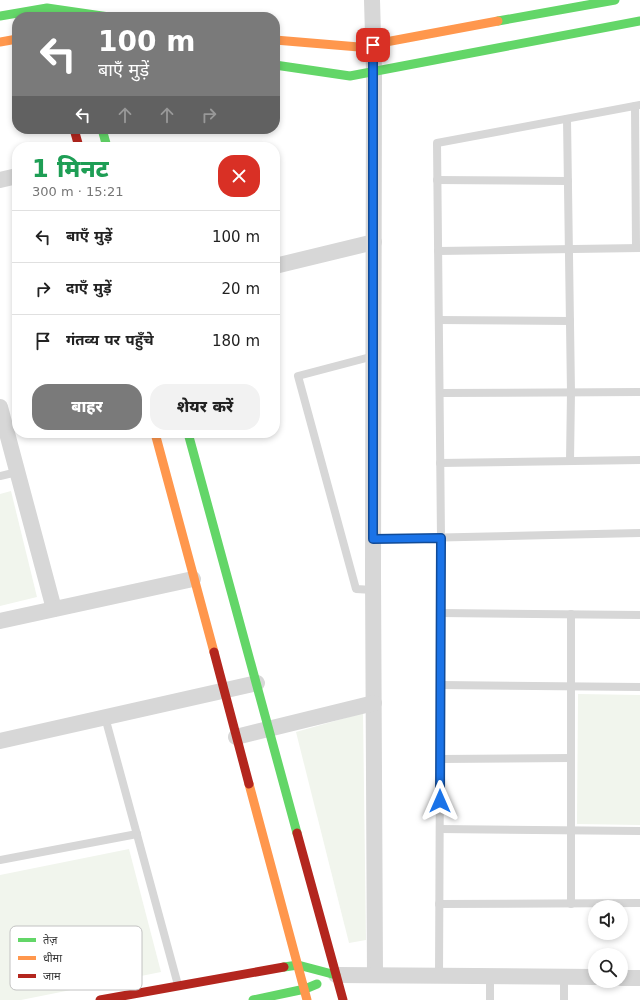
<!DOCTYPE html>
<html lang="hi">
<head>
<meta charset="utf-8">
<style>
	body { margin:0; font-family:"DejaVu Sans","Noto Sans Devanagari",sans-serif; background:#f2f2f2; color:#222; height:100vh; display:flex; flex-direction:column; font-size:15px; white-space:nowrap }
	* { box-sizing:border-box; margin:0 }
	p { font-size:13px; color:#767676 }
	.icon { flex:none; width:22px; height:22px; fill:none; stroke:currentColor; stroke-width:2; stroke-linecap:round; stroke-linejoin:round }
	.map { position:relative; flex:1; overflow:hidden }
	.side { position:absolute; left:12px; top:142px; width:268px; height:296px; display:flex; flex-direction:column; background:#fff; border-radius:16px; box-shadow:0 2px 6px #0003 }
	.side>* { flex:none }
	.guide { position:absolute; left:12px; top:12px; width:268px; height:122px; border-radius:16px; box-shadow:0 2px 6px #0003; background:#7a7a7a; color:#fff; overflow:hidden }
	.controls { position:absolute; left:588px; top:900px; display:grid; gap:8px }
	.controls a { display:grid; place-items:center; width:40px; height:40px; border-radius:50%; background:#fff; box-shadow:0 2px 6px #0003; font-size:20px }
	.pin { position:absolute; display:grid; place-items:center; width:34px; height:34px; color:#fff; margin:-17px; border-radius:8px; box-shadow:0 2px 6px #0006 }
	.me { position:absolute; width:44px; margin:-22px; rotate:0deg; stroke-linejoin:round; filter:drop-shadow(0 0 3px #0008) }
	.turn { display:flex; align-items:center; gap:14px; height:84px; padding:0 20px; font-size:18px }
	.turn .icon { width:52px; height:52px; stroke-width:2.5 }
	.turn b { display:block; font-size:28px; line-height:34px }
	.lanes { display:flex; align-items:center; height:38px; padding:0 20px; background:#0003; justify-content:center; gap:20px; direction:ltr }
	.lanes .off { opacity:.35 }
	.round { display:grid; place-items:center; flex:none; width:42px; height:42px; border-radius:16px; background:#f2f2f2 }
	.summary { display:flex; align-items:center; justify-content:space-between; height:68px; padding:0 20px }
	h1 { font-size:24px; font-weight:800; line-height:30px; color:#1e9e55 }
	.primary-button { display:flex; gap:8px; margin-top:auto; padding:8px 20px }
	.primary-button a { flex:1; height:46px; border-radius:16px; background:#7a7a7a; color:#fff; font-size:16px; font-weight:800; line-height:46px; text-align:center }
	.primary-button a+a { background:#f2f2f2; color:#222 }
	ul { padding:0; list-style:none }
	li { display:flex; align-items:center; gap:12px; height:52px; padding:0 20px; border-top:1px solid #e0e0e0 }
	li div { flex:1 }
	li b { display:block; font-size:15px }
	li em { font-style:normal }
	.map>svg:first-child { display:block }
	.green { fill:#f1f5ed }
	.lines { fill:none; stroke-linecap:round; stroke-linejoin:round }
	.lane { stroke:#d7d7d7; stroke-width:8 }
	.street { stroke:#d7d7d7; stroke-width:16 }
	.fast { stroke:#63d668; stroke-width:9 }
	.slow { stroke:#ff974d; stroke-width:9 }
	.jam { stroke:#b3261e; stroke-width:9 }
	.route-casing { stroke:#114b97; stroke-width:10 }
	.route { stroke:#1a73e8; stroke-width:7 }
	.key { fill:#fff; stroke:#c2c2c2; stroke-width:1 }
	.key-label { font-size:11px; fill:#333 }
</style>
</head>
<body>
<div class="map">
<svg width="640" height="1000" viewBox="0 0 640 1000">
	<rect width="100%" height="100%" fill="#fff"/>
	<!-- green -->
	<g class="green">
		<polygon points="11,491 37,597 0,606 0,494"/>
		<polygon points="578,694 640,695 640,825 577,824"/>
		<polygon points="363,713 366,940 349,943 296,732"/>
		<polygon points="129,849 161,972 21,1000 0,1000 0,875"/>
	</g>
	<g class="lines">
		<!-- lane -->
		<g class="lane">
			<polyline points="635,106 636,248"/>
			<polyline points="567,119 571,392 570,461"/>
			<polyline points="437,180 568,181"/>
			<polyline points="438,251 640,248"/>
			<polyline points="439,320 570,321"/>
			<polyline points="440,393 640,392"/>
			<polyline points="440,463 640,460"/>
			<polyline points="0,476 17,472"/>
			<polyline points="373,539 640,533"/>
			<polyline points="373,590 356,589 298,376 374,356"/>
			<polyline points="441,613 640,615"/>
			<polyline points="441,685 640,687"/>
			<polyline points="105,717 178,985"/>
			<polyline points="440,759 571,758"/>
			<polyline points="440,829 640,831"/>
			<polyline points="0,860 137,834"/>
			<polyline points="439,904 640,903"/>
			<polyline points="571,904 571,614"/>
			<polyline points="439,976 441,538 437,143 640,105"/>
			<polyline points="490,976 490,1000"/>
			<polyline points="564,977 564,1000"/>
		</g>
		<!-- street -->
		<g class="street">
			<polyline points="372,0 374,71 373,575 375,975"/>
			<polyline points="0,180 17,176"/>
			<polyline points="275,266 374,242"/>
			<polyline points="0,407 54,609"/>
			<polyline points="0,621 193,579"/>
			<polyline points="236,737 374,703"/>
			<polyline points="0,741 257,683"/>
			<polyline points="336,975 595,977"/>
			<polyline points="621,978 640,978"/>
		</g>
		<!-- fast -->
		<g class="fast">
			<polyline points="0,16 47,8 109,17"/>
			<polyline points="498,21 615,0"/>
			<polyline points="275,65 350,76 640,21"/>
			<polyline points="102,129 107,147"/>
			<polyline points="188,433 297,833"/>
			<polyline points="284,967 298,965 336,975"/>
			<polyline points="253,1000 305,989 317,984"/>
		</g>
		<!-- slow -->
		<g class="slow">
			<polyline points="275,40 359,47 498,21"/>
			<polyline points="0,42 17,39"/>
			<polyline points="155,433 214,652"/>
			<polyline points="249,784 307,1000"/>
		</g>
		<!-- jam -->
		<g class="jam">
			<polyline points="74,129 79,147"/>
			<polyline points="214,652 249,784"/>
			<polyline points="297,833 343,1000"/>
			<polyline points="100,1000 284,967"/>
		</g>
	</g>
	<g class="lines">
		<defs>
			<polyline id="route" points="373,45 373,539 441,538 440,801"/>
		</defs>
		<!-- route casing -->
		<use href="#route" class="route-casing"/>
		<!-- route -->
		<use href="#route" class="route"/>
	</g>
	<!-- legend -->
	<rect x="10" y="926" width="132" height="64" rx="6" class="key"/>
	<rect x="18" y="938" width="18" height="4" fill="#63d668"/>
	<rect x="18" y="956" width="18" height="4" fill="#ff974d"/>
	<rect x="18" y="974" width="18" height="4" fill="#b3261e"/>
	<g class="key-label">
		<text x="43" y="944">तेज़</text>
		<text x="43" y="962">धीमा</text>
		<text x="43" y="980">जाम</text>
	</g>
</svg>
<div class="controls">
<a><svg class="icon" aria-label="sound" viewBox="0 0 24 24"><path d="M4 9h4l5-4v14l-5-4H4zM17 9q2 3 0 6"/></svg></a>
<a><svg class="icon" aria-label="search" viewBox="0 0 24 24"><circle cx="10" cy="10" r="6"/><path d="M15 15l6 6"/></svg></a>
</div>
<div class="pin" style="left:373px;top:45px;background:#d93025"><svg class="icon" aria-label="arrive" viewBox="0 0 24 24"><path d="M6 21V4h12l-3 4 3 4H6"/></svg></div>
<svg class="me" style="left:440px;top:801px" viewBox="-20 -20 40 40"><path d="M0-17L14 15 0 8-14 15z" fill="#1a73e8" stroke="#fff" stroke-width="4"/></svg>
<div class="guide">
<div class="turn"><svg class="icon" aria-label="left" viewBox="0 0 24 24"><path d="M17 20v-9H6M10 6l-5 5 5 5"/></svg><div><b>100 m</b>बाएँ मुड़ें</div></div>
<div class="lanes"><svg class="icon" aria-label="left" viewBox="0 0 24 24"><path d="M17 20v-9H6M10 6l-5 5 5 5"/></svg><svg class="icon off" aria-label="ahead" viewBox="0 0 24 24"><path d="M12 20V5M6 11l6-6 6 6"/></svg><svg class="icon off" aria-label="ahead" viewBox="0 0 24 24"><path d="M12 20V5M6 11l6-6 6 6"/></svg><svg class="icon off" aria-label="right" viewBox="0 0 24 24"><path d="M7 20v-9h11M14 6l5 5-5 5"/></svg></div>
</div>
<section class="side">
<div class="summary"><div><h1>1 मिनट</h1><p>300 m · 15:21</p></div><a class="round" style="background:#d93025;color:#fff"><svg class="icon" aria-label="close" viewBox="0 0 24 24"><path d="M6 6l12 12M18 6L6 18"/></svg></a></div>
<ul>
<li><svg class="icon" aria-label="left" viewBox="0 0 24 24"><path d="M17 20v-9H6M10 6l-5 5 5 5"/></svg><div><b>बाएँ मुड़ें</b></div><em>100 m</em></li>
<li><svg class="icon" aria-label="right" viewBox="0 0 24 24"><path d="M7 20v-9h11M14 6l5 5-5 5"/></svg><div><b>दाएँ मुड़ें</b></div><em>20 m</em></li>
<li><svg class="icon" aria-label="arrive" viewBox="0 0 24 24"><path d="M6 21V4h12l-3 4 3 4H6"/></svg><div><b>गंतव्य पर पहुँचे</b></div><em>180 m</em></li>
</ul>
<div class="primary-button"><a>बाहर</a><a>शेयर करें</a></div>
</section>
</div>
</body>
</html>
